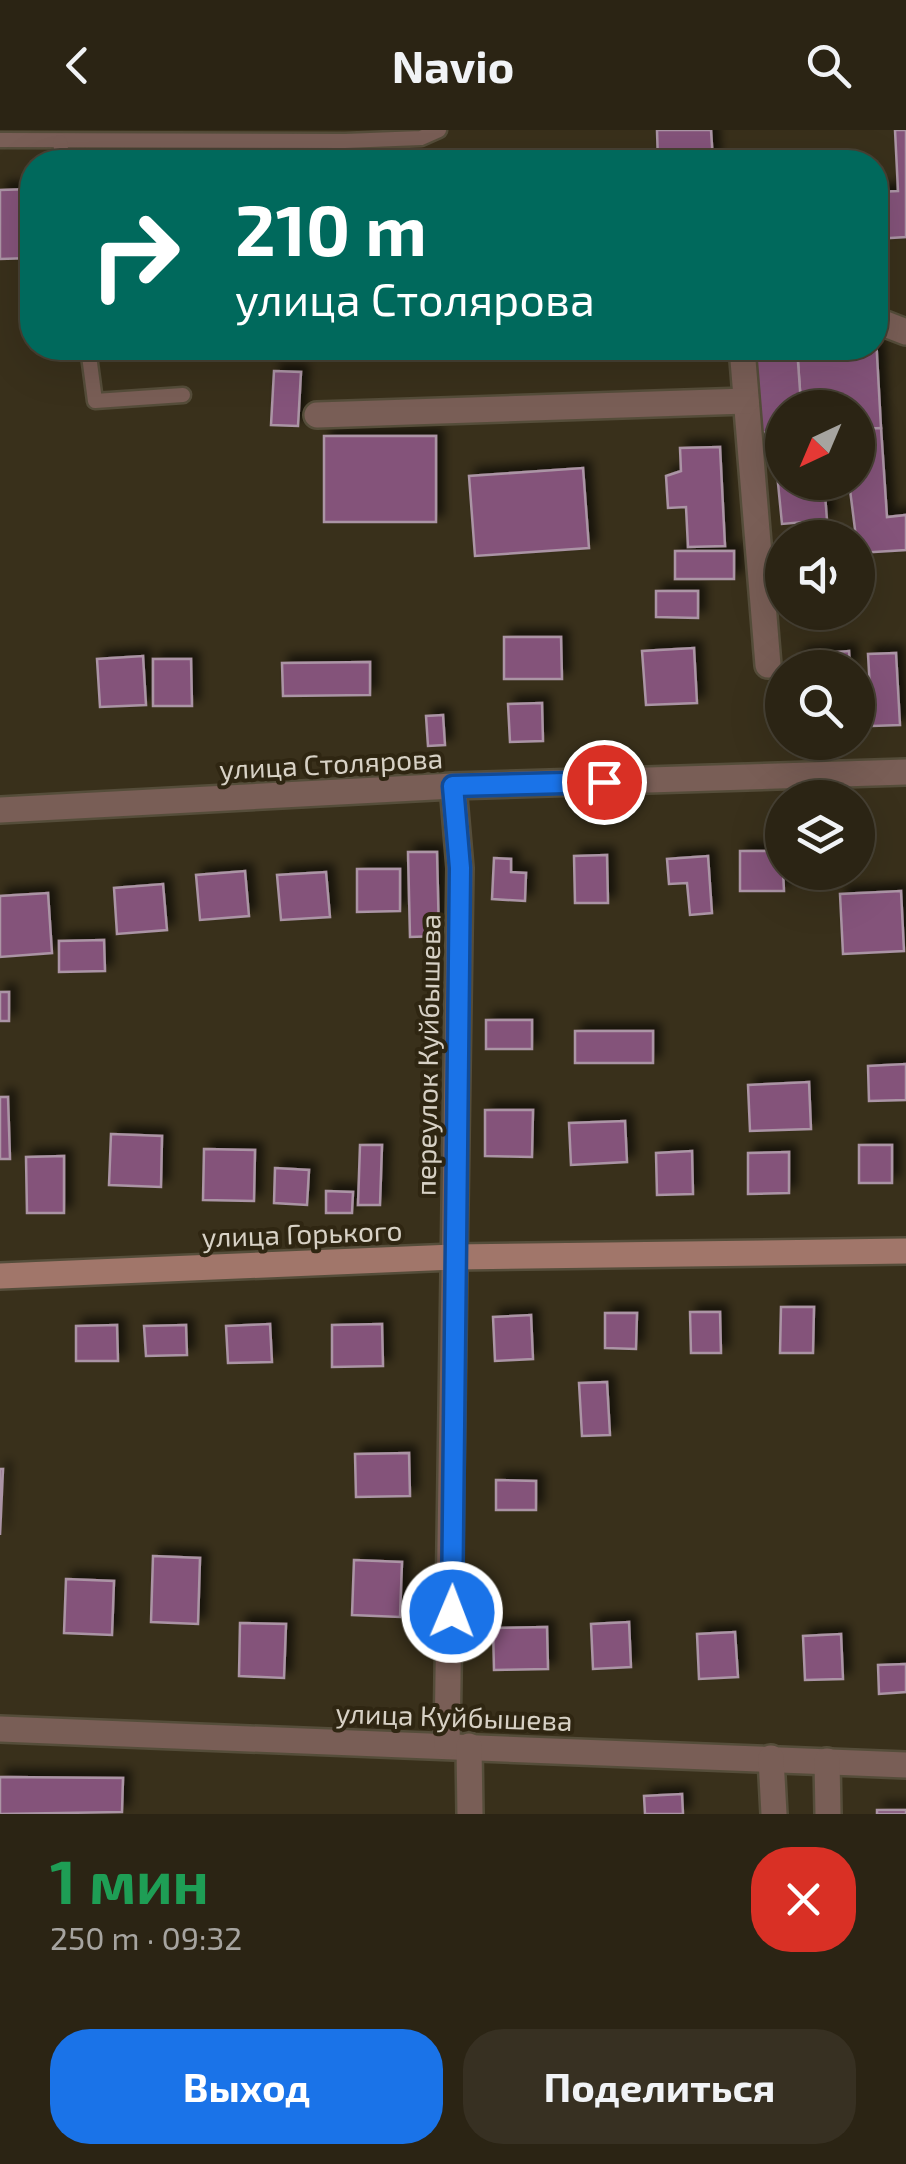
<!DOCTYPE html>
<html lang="ru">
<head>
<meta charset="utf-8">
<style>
	body { margin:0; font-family:"Exo 2",sans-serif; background:#373022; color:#f1f3f6; height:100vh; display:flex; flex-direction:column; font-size:38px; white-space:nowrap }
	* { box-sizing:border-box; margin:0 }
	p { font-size:32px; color:#a6a4a0 }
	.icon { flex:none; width:55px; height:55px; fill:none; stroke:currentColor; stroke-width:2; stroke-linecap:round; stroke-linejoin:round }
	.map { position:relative; height:1684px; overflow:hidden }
	.side { display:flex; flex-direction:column; background:#2b2414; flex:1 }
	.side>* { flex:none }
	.banner { position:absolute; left:20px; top:20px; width:868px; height:210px; border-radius:40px; box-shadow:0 10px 40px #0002,0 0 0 2px #474134; background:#00695c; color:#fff; overflow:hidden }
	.needle { width:65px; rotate:224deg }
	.fabs { position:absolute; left:765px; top:260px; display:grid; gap:20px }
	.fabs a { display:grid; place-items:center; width:110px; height:110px; border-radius:50%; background:#2b2414; box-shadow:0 10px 40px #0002,0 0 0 2px #474134; font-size:50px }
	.pin { position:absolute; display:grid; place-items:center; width:85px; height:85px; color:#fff; margin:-42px; border:5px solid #fff; border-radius:50%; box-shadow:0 2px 10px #0007 }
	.me { position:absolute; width:110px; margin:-55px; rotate:1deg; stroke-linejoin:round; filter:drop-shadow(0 0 8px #0008) }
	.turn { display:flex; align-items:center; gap:35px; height:210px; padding:0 50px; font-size:45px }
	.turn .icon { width:130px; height:130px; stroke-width:2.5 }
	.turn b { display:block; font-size:70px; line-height:85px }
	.round { display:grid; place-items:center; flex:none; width:105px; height:105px; border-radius:40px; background:#373022 }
	.head { display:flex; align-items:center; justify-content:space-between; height:170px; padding:0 50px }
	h1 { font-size:60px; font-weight:700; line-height:75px; color:#1e9e55 }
	.button { display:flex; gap:20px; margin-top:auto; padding:20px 50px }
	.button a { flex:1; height:115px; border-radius:40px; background:#1a73e8; color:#fff; font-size:40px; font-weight:700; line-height:115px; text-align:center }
	.button a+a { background:#373022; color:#f1f3f6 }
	header { display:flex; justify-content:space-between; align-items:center; height:130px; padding:0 50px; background:#2b2414; font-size:45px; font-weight:700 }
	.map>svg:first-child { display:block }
	.building { fill:#84537a; stroke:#ab94a5; stroke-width:2.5; filter:url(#shadow) }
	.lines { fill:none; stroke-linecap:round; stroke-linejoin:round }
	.service-casing { stroke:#554d3a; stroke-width:19 }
	.minor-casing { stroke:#554d3a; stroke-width:30 }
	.secondary-casing { stroke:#554d3a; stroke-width:30 }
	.service { stroke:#795e56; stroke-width:14 }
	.minor { stroke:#795e56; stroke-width:25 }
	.secondary { stroke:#a1766a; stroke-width:25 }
	.route-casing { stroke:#114b97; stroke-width:25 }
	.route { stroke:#1a73e8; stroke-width:18 }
	.labels { text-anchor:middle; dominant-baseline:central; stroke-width:8; stroke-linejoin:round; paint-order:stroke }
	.street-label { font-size:28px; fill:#d7d1c5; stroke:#2f2612 }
</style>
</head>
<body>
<header><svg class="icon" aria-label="back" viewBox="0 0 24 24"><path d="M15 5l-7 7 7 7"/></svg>Navio<svg class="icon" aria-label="search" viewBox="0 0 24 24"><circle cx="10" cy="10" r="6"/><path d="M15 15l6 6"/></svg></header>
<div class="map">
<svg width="906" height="1684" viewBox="0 0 906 1684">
	<defs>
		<filter id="shadow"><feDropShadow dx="7" dy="-7" stdDeviation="5" flood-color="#0009"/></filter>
	</defs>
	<rect width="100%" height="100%" fill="#39301b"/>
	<!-- building -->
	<g class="building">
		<polygon points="657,0 711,0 713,32 658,32"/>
		<polygon points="895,0 906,0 906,107 875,109 875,62 898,61"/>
		<polygon points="32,59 32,128 0,129 0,60"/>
		<polygon points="876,207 881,298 858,299 858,278 836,278 836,272 801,274 797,218 875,218"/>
		<polygon points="116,218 182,218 117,222"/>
		<polygon points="752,218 797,218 801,274 836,272 836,278 782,278 782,301 757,303"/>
		<polygon points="274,241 301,242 298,296 271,295"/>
		<polygon points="881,298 887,387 906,385 906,420 858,423 849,352 858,352 858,299"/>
		<rect x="324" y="306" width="112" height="86"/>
		<polygon points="720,317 725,416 688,417 686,377 668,378 666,346 681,341 680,318"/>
		<polygon points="782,332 782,352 824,352 827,390 782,394 776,333"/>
		<polygon points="583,338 589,418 475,426 469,346"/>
		<rect x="675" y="421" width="59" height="28"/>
		<polygon points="656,461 698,461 698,488 656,487"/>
		<polygon points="504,507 561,507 562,549 504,549"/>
		<polygon points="694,518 697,573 646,575 642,521"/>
		<polygon points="849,521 850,538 800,538 799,525"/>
		<polygon points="896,523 900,595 872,596 868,524"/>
		<polygon points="143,526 146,575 100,577 97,529"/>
		<polygon points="153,529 191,529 192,576 153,576"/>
		<polygon points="370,532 370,565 283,566 282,533"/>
		<polygon points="542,573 543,611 510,612 508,574"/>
		<polygon points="443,585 445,615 428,616 426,586"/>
		<polygon points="740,721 782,721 784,761 740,761"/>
		<polygon points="408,722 437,722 439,806 410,807"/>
		<polygon points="607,725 608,773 575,773 574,726"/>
		<polygon points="708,726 712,783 690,785 687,753 669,754 667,729"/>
		<polygon points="494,728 511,729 511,742 526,743 525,771 492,769"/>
		<polygon points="357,739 400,739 400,781 357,782"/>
		<polygon points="245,741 249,786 200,790 196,745"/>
		<polygon points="326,742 330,787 281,790 277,745"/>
		<polygon points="163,754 167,800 117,804 114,758"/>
		<polygon points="901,761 904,821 843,824 840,764"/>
		<polygon points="48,763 52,823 0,827 0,766"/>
		<polygon points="104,810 105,841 59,842 59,811"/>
		<rect x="0" y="862" width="9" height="29"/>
		<rect x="486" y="890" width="46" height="29"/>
		<rect x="575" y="901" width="78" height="32"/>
		<polygon points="906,934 906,970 869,971 868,936"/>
		<polygon points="809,952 811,999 750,1001 748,955"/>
		<polygon points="0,967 8,967 10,1029 0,1029"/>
		<polygon points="485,980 533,980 532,1027 485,1026"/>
		<polygon points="625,991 627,1032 571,1035 569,993"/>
		<polygon points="111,1004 162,1006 161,1057 109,1055"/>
		<polygon points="360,1015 382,1015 380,1075 358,1075"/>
		<rect x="859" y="1015" width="33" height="38"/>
		<polygon points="204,1019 255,1020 254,1071 203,1070"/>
		<polygon points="692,1021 693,1064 657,1065 656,1023"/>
		<polygon points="789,1022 789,1063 748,1064 748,1023"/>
		<polygon points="64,1026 64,1083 27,1083 26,1027"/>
		<polygon points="275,1038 309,1040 307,1075 274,1073"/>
		<polygon points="326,1061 353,1062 352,1083 326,1083"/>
		<polygon points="781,1177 814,1177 813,1223 780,1223"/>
		<polygon points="690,1182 720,1182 721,1223 691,1223"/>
		<polygon points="605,1183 637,1183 636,1219 605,1218"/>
		<polygon points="531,1185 533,1229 495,1231 493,1187"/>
		<polygon points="270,1194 272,1232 228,1233 226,1196"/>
		<polygon points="382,1194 383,1236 332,1237 332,1195"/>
		<polygon points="117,1195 118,1231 76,1231 76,1196"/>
		<polygon points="186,1195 187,1225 146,1226 144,1196"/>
		<polygon points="607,1252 610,1305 582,1306 579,1253"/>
		<polygon points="409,1323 410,1366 356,1367 355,1324"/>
		<polygon points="0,1339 3,1339 0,1405"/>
		<polygon points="496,1350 536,1351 536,1380 496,1380"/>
		<polygon points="153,1426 200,1428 198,1494 151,1492"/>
		<polygon points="354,1430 402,1432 400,1487 352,1485"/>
		<polygon points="66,1449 114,1451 112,1505 64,1503"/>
		<polygon points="629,1492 631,1537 593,1539 591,1494"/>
		<polygon points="240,1493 286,1494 284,1548 239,1546"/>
		<polygon points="547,1497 548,1539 494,1540 493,1498"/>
		<polygon points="735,1502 738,1547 699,1549 697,1504"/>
		<polygon points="841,1504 843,1549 805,1550 803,1506"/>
		<polygon points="906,1534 906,1562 879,1564 878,1535"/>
		<polygon points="0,1647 123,1648 122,1682 0,1684"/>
		<polygon points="682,1664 683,1684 645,1684 644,1666"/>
		<rect x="877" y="1680" width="29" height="4"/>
	</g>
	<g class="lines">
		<defs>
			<g id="service">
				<polyline points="0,10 345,11 421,8 439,0"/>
				<polyline points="60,12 63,32"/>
				<polyline points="88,218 95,271 183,265"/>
			</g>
			<g id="minor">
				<polyline points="875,190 906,202"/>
				<polyline points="742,218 768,535"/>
				<polyline points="317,285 746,271"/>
				<polyline points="0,680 453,656 906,642"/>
				<polyline points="0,1599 906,1635"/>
				<polyline points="447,1615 460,738 453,656"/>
				<polyline points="469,1616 470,1684"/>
				<polyline points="771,1628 774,1684"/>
				<polyline points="827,1631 828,1684"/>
			</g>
			<polyline id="secondary" points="0,1146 454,1127 906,1121"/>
		</defs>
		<!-- service casing -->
		<use href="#service" class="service-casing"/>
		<!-- minor casing -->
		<use href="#minor" class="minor-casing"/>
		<!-- secondary casing -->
		<use href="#secondary" class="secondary-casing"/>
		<!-- service -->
		<use href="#service" class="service"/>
		<!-- minor -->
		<use href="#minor" class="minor"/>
		<!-- secondary -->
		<use href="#secondary" class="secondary"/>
	</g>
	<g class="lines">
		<defs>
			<polyline id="route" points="452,1482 460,738 453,656 604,652"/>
		</defs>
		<!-- route casing -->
		<use href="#route" class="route-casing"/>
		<!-- route -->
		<use href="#route" class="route"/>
	</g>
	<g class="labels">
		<!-- street labels -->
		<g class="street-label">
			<text transform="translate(331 633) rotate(-3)">улица Столярова</text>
			<text transform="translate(427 925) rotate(-89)">переулок Куйбышева</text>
			<text transform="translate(302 1103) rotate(-2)">улица Горького</text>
			<text transform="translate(454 1586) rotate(2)">улица Куйбышева</text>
		</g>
	</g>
</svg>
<div class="fabs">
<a><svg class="needle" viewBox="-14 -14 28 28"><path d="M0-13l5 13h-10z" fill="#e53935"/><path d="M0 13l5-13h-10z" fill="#a6a4a0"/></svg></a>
<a><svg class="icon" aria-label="sound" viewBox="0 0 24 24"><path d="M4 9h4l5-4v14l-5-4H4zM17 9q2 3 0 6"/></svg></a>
<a><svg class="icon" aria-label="search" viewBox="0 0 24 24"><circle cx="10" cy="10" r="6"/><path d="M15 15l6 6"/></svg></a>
<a><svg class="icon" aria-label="layers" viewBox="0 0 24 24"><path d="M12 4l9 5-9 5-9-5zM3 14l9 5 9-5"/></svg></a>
</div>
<div class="pin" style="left:604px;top:652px;background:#d93025"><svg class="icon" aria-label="arrive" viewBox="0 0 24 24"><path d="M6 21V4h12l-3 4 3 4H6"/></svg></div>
<svg class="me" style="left:452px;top:1482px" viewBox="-20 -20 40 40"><circle r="17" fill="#1a73e8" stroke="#fff" stroke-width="3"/><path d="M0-11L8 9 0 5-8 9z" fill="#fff"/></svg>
<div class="banner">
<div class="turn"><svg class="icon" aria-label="right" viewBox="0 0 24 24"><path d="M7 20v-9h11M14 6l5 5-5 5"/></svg><div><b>210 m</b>улица Столярова</div></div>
</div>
</div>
<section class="side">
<div class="head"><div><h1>1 мин</h1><p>250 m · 09:32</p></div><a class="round" style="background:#d93025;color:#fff"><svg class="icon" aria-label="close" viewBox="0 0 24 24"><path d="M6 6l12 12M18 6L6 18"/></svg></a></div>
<div class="button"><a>Выход</a><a>Поделиться</a></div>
</section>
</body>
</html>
